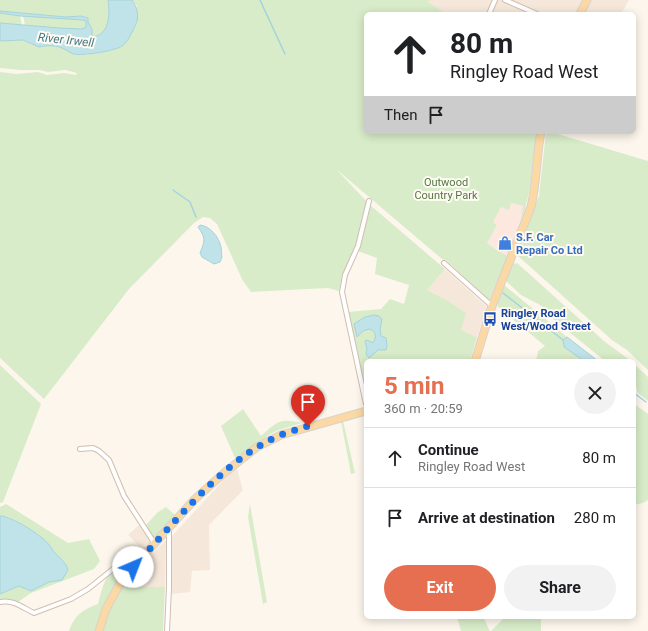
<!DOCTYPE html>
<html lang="en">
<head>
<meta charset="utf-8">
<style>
	body { margin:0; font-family:Roboto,sans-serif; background:#f2f2f2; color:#202124; height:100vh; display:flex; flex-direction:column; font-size:15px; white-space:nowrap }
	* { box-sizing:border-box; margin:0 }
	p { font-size:13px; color:#757577 }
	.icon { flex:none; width:22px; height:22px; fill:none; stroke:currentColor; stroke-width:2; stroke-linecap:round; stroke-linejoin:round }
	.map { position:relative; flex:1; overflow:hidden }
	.side { position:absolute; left:364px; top:359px; width:272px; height:260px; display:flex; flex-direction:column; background:#fff; border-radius:6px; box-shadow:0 2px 10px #0003 }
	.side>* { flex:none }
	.top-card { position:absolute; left:364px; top:12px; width:272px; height:122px; border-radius:6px; box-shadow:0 2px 10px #0003; background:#fff; color:#202124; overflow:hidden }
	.pin { position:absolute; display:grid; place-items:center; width:34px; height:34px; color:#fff; margin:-41px -17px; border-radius:50% 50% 50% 0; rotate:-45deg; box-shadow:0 0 4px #0007 }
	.pin .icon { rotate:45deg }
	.me { position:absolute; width:44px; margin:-22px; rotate:44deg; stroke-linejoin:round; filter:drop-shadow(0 0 3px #0008) }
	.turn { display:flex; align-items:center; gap:14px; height:84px; padding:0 20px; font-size:18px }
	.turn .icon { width:52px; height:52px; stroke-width:2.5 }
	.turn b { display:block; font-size:28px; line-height:34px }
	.then { display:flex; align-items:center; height:38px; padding:0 20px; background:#0003; gap:8px; font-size:15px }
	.round { display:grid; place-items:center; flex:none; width:42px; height:42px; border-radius:21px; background:#f2f2f2 }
	.headline { display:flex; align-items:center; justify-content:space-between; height:68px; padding:0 20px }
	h1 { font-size:24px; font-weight:700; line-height:30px; color:#e76f51 }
	.primary-button { display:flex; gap:8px; margin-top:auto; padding:8px 20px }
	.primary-button a { flex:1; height:46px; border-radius:24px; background:#e76f51; color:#fff; font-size:16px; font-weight:700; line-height:46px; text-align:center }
	.primary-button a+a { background:#f2f2f2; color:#202124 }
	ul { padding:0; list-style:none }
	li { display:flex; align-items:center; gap:12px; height:60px; padding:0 20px; border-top:1px solid #e0e0e0 }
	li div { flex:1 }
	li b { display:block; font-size:15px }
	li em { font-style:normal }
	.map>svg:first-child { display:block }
	.residential { fill:#f5e8da }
	.commercial { fill:#fde8e0 }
	.green { fill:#d8ecc9 }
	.water { fill:#bfe3e8; stroke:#a5d3da }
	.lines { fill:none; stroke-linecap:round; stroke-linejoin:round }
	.stream { stroke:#a5d3da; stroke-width:1.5 }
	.minor-casing { stroke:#d1beb0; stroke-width:6 }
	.primary-casing { stroke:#dad1cd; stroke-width:9 }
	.minor { stroke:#fff; stroke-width:4 }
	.primary { stroke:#fbd9a5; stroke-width:7 }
	.route { stroke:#1a73e8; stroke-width:7; stroke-dasharray:0 12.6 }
	.labels { text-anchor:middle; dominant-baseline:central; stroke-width:4; stroke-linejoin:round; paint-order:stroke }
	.park-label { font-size:11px; fill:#537a41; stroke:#fffaf3 }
	.shop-label { font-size:11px; font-weight:bold; fill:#366cbe; stroke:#fffaf3; text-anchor:start }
	.transit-label { font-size:11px; font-weight:bold; fill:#164399; stroke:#fffaf3; text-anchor:start }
	.water-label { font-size:12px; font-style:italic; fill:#437c86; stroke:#fffaf3 }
</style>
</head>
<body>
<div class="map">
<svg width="648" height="631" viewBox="0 0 648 631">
	<rect width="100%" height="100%" fill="#fdf6ec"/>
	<!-- residential -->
	<g class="residential">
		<polygon points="429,0 629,0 621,14 443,14 443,12 428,2"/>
		<polygon points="445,269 487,307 477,337 461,330 427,290"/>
		<polygon points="236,466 243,490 209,525 210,570 192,571 190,592 172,594 172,536 222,482 223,478"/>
		<polygon points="139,525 150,542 143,550 128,535"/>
		<polygon points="166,540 165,587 142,587 143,562"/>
	</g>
	<!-- commercial -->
	<polygon class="commercial" points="511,203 526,207 508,256 498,251 487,243 497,225 493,222 501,207"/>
	<!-- green -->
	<g class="green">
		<path d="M0,0H108C110,14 110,34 92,37V29L88,22V18L81,16L66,17L0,11Z"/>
		<path d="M132,0H429L428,2L444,12L443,14H366V132H537C532,162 532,192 521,221L523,206L511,203L509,210L501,207L493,222L497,225L487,243L498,251L508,256L489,300L446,260L442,259L336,169L370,205L445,269L427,290L448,301L466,313L461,330L477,337L470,361H366V397L348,312L381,309L390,299L404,304L409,285L375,274L377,258L355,250L342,276L339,291L328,288L251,292L243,281L217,224L210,218L203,217L194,223L129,289L44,399L0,358V72L17,74L38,72L47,75L64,73L76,75L77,73L65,70L48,72L40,70H20L0,68V41L23,40L39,47L47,45L64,48L73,54L84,55L112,50L137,6Z"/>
		<polygon points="0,13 20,16 22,25 0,23"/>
		<path d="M23,16L83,20L86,21L87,28C73,31 40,27 25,25Z"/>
		<polygon points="546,132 551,132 648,161 648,370 627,350 612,340 517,255 539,196"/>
		<polygon points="517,263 604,341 631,361 605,361 547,314 542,306 521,295 506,281 512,264"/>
		<polygon points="504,285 567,337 563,340 564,347 584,361 536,361 538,351 545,346 498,307 497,302"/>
		<polygon points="634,364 648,377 648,401 637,392 637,389 634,384"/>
		<polygon points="0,365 41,404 3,502 0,503"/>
		<polygon points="634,404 648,414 648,500 643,503 634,505"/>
		<path d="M243,409L261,436C278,421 279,418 302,423C293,426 274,430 268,436L235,458L221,426Z"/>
		<polygon points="341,421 343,421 355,473 351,474"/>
		<path d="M6,504L68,543L89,539L100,561L94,569L31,593L18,602L5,599L0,600V594L19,586L31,591L49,582L62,580L66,563C62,559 55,555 52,550C49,546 52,548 49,545C38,534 15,516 0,516V507Z"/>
		<polygon points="250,504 267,602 263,604 248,517"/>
		<polygon points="166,507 176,516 155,540 146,525 157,513"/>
		<path d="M143,562L142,587H165L163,631H102C111,604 123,581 143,562Z"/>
		<path d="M125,566V571C110,589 103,609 95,631H69C75,615 82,610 98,604C102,590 106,566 125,566Z"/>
		<polygon points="457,617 483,617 490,631 461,631"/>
		<polygon points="505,617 541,617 541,631 491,631"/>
	</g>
	<!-- water -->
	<g class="water">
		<path d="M108,0H132C137,7 140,17 135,26C132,32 128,42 122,46C115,51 82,56 74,54C71,54 69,51 66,50C58,45 47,45 39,47L23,40L0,41V23L59,28L82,29L86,27V21L83,20L20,16L0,13V11L66,17L81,16L88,18V22L92,29V37C110,35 110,14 108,0Z"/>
		<path d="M200,225C210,226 219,237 221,247C222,251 221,253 222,257L220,262L214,264L202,257L200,253C205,241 206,238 198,227Z"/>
		<path d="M374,315L379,316L382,319L380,330L381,336L386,338L387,346L386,350H378L369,358L366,354L367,349L365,341L367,340L373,343C377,336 376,331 369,329L363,331L357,337L354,324L365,317Z"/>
		<polygon points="567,337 598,361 584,361 564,347 563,340"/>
		<path d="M0,516C12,516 43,536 50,546C52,548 52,550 53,551C60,559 65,560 68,570L62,580L49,582L31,591L19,586L0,594Z"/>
	</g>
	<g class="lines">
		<!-- stream -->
		<g class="stream">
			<polyline points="260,0 285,54"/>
			<polyline points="173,190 190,202 196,217"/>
			<polyline points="503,293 563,340"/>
			<polyline points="634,393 646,402"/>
		</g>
		<defs>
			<g id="minor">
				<polyline points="505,0 537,14"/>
				<polyline points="489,14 495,0"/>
				<polyline points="444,263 492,306"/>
				<polyline points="366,404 342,292 345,275 358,246 369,201"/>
				<polyline points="80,449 93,448 99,451 109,460 124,496 155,544"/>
				<path d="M0,602C13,599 23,608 34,613L71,599L88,589L118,565L127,564L133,567"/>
				<polyline points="167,631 169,588 169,529"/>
			</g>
			<g id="primary">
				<polyline points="580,14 587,0"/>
				<path d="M475,361L492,306L531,207C537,182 536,157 541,132"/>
				<polyline points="99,631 106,609 123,578 195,499 224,473 257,447 281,435 366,411"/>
			</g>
		</defs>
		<!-- minor casing -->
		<use href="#minor" class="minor-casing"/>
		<!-- primary casing -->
		<use href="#primary" class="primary-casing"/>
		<!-- minor -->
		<use href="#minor" class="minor"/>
		<!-- primary -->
		<use href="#primary" class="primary"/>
	</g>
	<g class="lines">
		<!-- route -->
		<path class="route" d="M133,567C173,525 217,468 268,441C281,434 295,430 308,426"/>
	</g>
	<!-- icons -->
	<defs>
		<symbol id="shop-bare" viewBox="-9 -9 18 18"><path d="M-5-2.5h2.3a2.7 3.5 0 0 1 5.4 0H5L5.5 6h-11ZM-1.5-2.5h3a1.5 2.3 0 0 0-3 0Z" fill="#3f7fe0" stroke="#fffaf3" stroke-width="2.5" paint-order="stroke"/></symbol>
		<symbol id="bus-bare" viewBox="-9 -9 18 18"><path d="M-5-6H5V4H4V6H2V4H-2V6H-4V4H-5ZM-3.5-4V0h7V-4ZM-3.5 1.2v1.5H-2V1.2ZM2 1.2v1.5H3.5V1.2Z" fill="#1a4fb4" stroke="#fffaf3" stroke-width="2.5" paint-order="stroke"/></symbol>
	</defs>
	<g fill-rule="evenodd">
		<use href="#shop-bare" x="495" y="233" width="20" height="20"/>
		<use href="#bus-bare" x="480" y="309" width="20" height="20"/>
	</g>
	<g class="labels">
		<!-- park labels -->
		<g class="park-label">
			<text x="446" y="182">Outwood<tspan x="446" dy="13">Country Park</tspan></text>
		</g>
		<!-- shop labels -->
		<g class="shop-label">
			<text x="516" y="237">S.F. Car<tspan x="516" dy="13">Repair Co Ltd</tspan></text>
		</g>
		<!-- transit labels -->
		<g class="transit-label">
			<text x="501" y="313">Ringley Road<tspan x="501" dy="13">West/Wood Street</tspan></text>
		</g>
		<!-- water labels -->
		<g class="water-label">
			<text transform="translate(66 40) rotate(6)">River Irwell</text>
		</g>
	</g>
</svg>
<div class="pin" style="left:308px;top:426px;background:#d93025"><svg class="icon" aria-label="arrive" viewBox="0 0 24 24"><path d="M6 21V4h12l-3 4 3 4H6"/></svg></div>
<svg class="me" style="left:133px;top:567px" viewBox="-20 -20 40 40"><circle r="19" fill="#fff"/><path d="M0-13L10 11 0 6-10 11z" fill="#1a73e8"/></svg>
<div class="top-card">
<div class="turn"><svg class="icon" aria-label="ahead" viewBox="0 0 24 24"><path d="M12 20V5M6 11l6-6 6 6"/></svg><div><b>80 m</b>Ringley Road West</div></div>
<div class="then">Then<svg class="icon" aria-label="arrive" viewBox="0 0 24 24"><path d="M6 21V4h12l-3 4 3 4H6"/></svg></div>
</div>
<section class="side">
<div class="headline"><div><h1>5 min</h1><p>360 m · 20:59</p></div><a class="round"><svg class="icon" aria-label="close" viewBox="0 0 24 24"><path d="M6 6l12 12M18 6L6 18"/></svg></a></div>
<ul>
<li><svg class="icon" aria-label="ahead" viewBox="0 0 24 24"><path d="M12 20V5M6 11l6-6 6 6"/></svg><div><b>Continue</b><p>Ringley Road West</p></div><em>80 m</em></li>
<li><svg class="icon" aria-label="arrive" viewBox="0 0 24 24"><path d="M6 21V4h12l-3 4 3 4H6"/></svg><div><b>Arrive at destination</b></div><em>280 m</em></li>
</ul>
<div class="primary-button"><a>Exit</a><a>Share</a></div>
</section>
</div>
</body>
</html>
